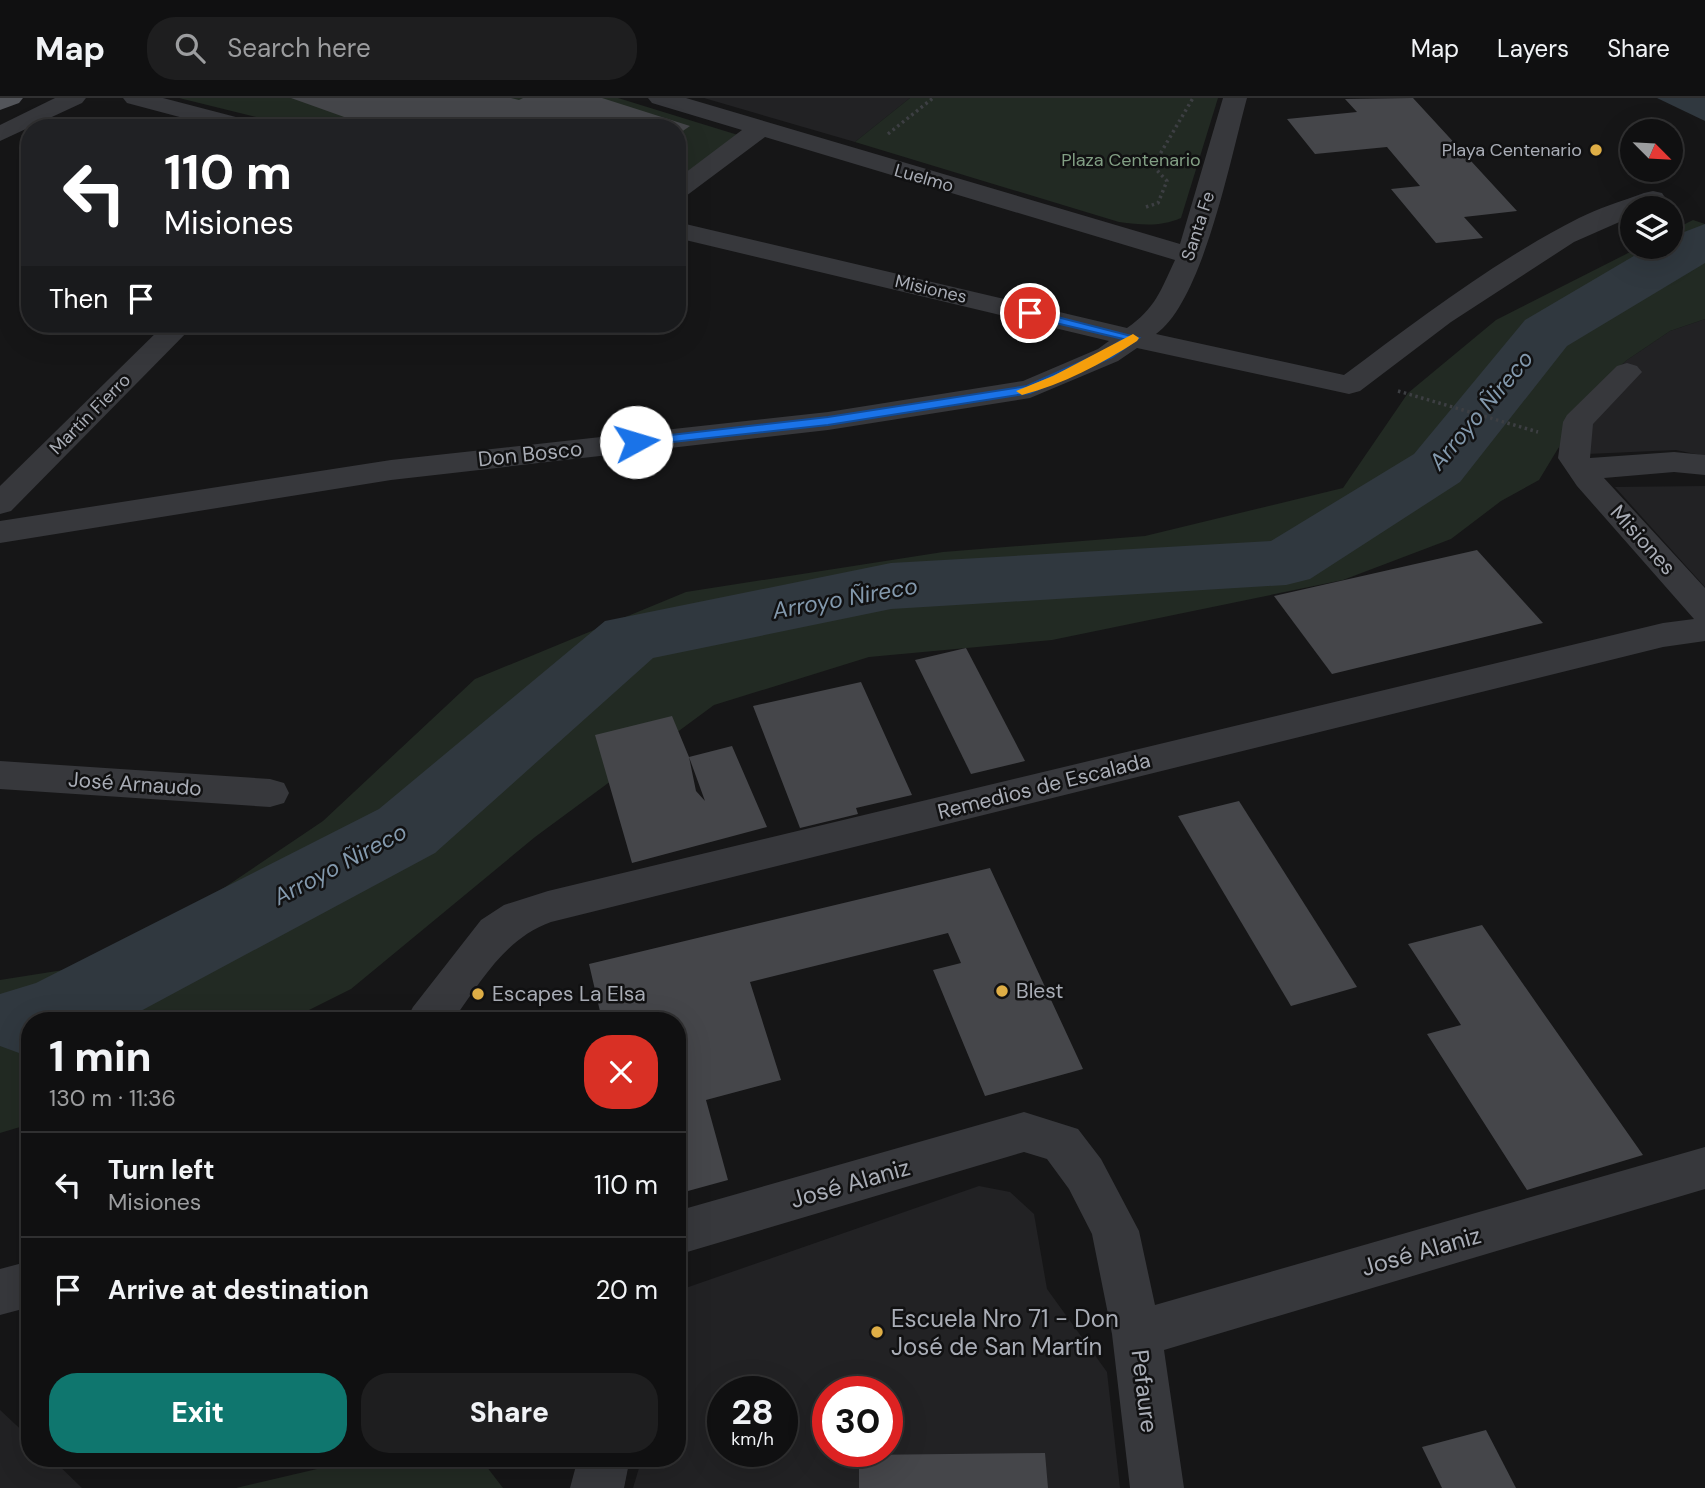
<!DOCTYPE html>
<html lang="en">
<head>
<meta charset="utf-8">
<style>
	body { margin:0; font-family:"DM Sans",sans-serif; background:#1e1e1f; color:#f1f3f6; height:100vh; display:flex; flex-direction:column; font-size:26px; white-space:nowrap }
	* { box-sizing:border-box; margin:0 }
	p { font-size:23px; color:#9c9d9f }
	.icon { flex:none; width:38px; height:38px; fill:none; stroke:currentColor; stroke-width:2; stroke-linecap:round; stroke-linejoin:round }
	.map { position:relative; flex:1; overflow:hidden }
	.drawer { position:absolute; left:21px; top:914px; width:665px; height:455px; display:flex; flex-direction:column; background:#101011; border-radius:28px; box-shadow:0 7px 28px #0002,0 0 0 2px #303031 }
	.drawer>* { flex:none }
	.banner { position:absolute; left:21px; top:21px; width:665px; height:214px; border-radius:28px; box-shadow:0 7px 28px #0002,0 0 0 2px #303031; background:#202124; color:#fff; overflow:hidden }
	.needle { width:46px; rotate:114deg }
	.fabs { position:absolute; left:1620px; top:21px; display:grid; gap:14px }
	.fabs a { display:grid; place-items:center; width:63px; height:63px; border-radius:50%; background:#101011; box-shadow:0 7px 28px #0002,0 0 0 2px #303031; font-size:35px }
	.speed { position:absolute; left:707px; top:1278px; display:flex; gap:14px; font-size:35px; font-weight:700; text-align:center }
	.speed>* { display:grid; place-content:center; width:91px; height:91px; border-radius:50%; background:#101011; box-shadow:0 7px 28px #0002,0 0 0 2px #303031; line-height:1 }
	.speed small { font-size:18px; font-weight:400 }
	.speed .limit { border:10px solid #d22; background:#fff; color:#111 }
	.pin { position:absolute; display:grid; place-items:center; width:60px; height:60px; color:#fff; margin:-30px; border:4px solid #fff; border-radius:50%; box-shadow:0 2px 7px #0007 }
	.me { position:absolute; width:77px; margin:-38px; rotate:84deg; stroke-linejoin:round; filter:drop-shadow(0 0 5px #0008) }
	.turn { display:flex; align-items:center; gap:24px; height:147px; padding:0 28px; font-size:32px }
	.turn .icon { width:91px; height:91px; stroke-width:2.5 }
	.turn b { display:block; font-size:49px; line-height:60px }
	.then { display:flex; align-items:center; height:66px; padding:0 28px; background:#0003; gap:14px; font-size:26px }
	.round { display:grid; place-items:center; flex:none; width:74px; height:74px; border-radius:28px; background:#1e1e1f }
	.head { display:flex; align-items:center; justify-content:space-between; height:119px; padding:0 28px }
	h1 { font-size:42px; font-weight:800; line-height:52px }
	.action { display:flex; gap:14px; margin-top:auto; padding:14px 28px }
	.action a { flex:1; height:80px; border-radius:28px; background:#0f766e; color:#fff; font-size:28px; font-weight:800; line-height:80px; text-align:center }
	.action a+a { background:#1e1e1f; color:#f1f3f6 }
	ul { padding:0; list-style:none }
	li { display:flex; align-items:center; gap:21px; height:105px; padding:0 28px; border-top:2px solid #303031 }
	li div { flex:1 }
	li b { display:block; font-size:26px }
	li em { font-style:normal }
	header { display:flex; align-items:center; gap:42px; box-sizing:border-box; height:98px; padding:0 35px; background:#101011; border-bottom:2px solid #303031 }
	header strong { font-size:33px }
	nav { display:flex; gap:38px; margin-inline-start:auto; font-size:24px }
	.search { width:490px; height:63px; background:#1e1e1f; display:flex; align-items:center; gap:18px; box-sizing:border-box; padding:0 24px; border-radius:28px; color:#9c9d9f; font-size:26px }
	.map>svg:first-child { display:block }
	.built { fill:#222224; fill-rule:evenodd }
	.green { fill:#222a23 }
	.water { fill:#30383f }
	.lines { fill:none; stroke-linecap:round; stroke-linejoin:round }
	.river { fill:#30383f; fill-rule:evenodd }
	.building { fill:#45464a }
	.path { stroke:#3d3f43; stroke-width:3.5; stroke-dasharray:2.5 3.5; stroke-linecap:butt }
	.minor { fill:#37383c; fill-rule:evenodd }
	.major { fill:#53555a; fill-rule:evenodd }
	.route { fill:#1a73e8; stroke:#114b97; stroke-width:2 }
	.slow { fill:#f59e0b }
	.poi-dot { fill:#dfae46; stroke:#111112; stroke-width:2.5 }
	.labels { text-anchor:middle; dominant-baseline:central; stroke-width:5; stroke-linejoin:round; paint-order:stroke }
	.far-poi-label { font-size:18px; fill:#a9adb6; stroke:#111112; text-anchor:end }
	.far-park-label { font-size:18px; fill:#829f84; stroke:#111112 }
	.far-street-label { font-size:18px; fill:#a9adb6; stroke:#111112 }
	.street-label { font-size:21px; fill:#a9adb6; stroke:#111112 }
	.poi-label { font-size:21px; fill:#a9adb6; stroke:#111112; text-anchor:start }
	.water-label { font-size:23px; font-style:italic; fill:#8399ad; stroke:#111112 }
	.near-street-label { font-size:24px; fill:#a9adb6; stroke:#111112 }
	.near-poi-label { font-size:24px; fill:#a9adb6; stroke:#111112; text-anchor:start }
</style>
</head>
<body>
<header>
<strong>Map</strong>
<div class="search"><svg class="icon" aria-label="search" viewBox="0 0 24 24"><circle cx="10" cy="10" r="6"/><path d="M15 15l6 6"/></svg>Search here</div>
<nav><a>Map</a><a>Layers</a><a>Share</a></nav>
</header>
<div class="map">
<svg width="1705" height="1390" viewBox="0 0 1705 1390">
	<rect width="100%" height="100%" fill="#161617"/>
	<!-- built -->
	<g class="built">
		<polygon points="704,0 910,0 855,44"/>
		<polygon points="1705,221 1705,358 1676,352 1565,357 1558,349 1594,291 1627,262 1670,233"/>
		<polygon points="1705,388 1705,489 1615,389"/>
		<path d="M979,1088L1010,1094L1034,1116L1047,1191L1107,1274L1120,1390H633L642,1360H677V1193ZM723,1293H782V1353H723ZM828,1293H887V1353H828Z"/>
		<polygon points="0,1312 30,1340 30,1360 51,1360 82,1390 0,1390"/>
	</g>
	<!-- green -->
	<g class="green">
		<polygon points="179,0 618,0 738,37 677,82 677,30 301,30"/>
		<path d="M910,0H1218L1181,120C1160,129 1142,127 1119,124L855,44Z"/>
		<polygon points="1693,122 1705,126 1705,221 1670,233 1627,262 1594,291 1539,382 1501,403 1451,441 1343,482 1052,542 869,559 714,607 535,739 351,891 289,922 30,922 30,1026 0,1035 0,882 114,864 323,723 475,581 686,494 943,454 1145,438 1343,390 1408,295 1496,222 1640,149 1671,149 1671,133"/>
		<polygon points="364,1360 480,1360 503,1390 236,1390"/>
	</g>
	<!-- water -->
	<polygon class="water" points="1657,0 1705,0 1705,23"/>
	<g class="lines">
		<!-- river -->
		<polygon class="river" points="1705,126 1705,165 1567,248 1460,384 1310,481 1286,487 891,511 653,560 435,755 124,922 30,922 30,959 0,948 0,896 36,885 379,711 605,523 891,465 1271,443 1414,356 1525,222 1644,152 1651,149 1671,149 1671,139"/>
	</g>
	<!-- building -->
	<g class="building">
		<polygon points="291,0 511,0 519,2 523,0 602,0 690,28 677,37 677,30 375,30"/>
		<polygon points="1413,0 1517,113 1464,119 1483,140 1436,145 1391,91 1420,88 1387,49 1315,56 1287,21 1357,14 1345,1"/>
		<polygon points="1477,452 1543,525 1332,576 1274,498"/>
		<polygon points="966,550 1025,663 971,676 915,562"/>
		<polygon points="861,584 912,697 856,710 858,716 800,730 753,608"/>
		<polygon points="672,618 689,659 696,693 705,703 689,659 732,648 767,729 632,765 595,637"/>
		<polygon points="1239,703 1357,889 1291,908 1178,718"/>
		<polygon points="990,770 1083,971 985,998 933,872 961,865 948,835 750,884 781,982 706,1002 728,1082 677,1096 677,922 602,922 589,866"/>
		<polygon points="1482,827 1537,906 1643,1057 1527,1092 1427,936 1461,927 1408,846"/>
		<polygon points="1486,1332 1516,1390 1442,1390 1422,1349"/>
		<polygon points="1045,1355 1048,1390 859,1390 859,1357"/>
	</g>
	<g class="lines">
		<!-- path -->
		<g class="path">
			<polyline points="888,36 933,0"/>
			<polyline points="1146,109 1158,105 1167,83 1153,68 1193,0"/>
			<polyline points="1398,293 1538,334"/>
		</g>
		<!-- minor -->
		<g class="minor">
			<polygon points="55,0 86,0 82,5 0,43 0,27"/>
			<polygon points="123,0 163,0 259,25 262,30 221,30 127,5"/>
			<path d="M648,0H686L1180,146L1223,0H1247C1231,58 1203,203 1156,236L1344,277C1418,222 1496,162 1579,120C1599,110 1622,103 1644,95L1653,93L1662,95L1666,101C1658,112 1645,110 1633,110V118L1574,144L1451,224L1360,293L1349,296L1137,250L1118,263L1030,300L828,332L391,382L0,445V423L391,362L828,314L1023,283L1098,251L1109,243L677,140V124L1127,230C1155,211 1161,192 1175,162L765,39L686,98L677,101V81L742,32L652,5Z"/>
			<polygon points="165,226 195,226 11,413 0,416 0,388"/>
			<path d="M1627,265L1637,268L1642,274L1593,326L1590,360L1674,354L1705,357V377L1674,374L1604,380L1705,490V543L1663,549L551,824C504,841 482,883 453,922H406L413,909L481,822L504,807L548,793L1663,525L1694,521L1577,388L1558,360L1563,324L1567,317L1617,268Z"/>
			<polygon points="0,663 270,681 284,685 289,695 284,705 270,709 0,691"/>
			<polygon points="1024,1014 1078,1031 1101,1061 1139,1133 1155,1207 1705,1049 1705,1091 1164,1252 1184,1390 1130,1390 1112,1236 1092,1136 1069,1091 1047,1061 1024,1054 677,1157 677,1113"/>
			<polygon points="30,1163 30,1209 0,1217 0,1171"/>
			<polygon points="578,1360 630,1360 624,1390 570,1390"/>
		</g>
		<!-- major -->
		<polygon class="major" points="0,0 23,0 19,5 0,12"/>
	</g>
	<!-- route -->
	<polygon class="route" points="1030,212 1139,240 1112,259 1030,295 828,327 636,348 630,344 636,341 828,319 1027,288 1103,254 1123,241 1026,218 1026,213"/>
	<!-- slow -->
	<path class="slow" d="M1133,236L1139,240L1137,243C1102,266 1063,286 1022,297L1016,293L1053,278Z"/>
	<!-- markers -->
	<g class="poi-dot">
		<circle cx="1596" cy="52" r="7"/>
		<circle cx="1002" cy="893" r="7"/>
		<circle cx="478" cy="896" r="7"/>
		<circle cx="877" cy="1234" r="7"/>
	</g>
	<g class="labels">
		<!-- far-poi labels -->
		<g class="far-poi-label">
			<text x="1582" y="52">Playa Centenario</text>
		</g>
		<!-- far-park labels -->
		<g class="far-park-label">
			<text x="1131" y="62">Plaza Centenario</text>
		</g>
		<!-- far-street labels -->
		<g class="far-street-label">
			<text transform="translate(924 80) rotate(16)">Luelmo</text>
			<text transform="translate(1198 128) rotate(-72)">Santa Fe</text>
			<text transform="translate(931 191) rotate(13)">Misiones</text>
			<text transform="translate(90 316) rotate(-45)">Martín Fierro</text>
		</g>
		<!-- street labels -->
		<g class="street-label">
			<text transform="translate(530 356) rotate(-6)">Don Bosco</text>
			<text transform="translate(1643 442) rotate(48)">Misiones</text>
			<text transform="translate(135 686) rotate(4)">José Arnaudo</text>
			<text transform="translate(1044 688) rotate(-14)">Remedios de Escalada</text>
		</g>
		<!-- poi labels -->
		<g class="poi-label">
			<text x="1016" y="893">Blest</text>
			<text x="492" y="896">Escapes La Elsa</text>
		</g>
		<!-- water labels -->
		<g class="water-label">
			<text transform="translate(1481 312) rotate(-50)">Arroyo Ñireco</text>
			<text transform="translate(845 500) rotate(-10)">Arroyo Ñireco</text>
			<text transform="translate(340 766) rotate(-28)">Arroyo Ñireco</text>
		</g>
		<!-- near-street labels -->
		<g class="near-street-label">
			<text transform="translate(850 1085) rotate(-16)">José Alaniz</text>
			<text transform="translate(1421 1153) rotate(-16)">José Alaniz</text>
			<text transform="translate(1145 1293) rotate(83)">Pefaure</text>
		</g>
		<!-- near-poi labels -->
		<g class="near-poi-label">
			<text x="891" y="1220">Escuela Nro 71 - Don<tspan x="891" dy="28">José de San Martín</tspan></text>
		</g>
	</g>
</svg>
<div class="fabs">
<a><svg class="needle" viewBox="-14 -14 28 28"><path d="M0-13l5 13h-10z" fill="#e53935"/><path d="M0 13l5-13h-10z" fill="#9c9d9f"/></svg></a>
<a><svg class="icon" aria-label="layers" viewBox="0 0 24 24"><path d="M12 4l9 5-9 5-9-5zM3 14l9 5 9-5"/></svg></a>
</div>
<div class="speed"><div>28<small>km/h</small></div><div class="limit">30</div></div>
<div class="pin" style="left:1030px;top:215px;background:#d93025"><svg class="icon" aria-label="arrive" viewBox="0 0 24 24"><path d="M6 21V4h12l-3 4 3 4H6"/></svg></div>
<svg class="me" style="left:636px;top:344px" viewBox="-20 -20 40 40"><circle r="19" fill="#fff"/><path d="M0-13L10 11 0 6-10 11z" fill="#1a73e8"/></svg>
<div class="banner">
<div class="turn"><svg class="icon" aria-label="left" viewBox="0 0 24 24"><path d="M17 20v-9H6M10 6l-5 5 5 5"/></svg><div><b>110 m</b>Misiones</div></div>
<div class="then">Then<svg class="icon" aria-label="arrive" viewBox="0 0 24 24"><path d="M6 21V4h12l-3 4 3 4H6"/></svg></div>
</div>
<section class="drawer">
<div class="head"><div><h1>1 min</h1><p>130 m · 11:36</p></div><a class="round" style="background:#d93025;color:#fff"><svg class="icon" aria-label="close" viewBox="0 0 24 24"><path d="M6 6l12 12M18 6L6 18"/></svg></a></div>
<ul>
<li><svg class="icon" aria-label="left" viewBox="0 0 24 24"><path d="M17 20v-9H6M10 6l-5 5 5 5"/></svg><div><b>Turn left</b><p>Misiones</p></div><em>110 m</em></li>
<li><svg class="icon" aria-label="arrive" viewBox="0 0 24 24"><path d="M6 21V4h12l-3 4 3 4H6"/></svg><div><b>Arrive at destination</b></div><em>20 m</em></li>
</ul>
<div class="action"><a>Exit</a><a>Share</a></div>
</section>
</div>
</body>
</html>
